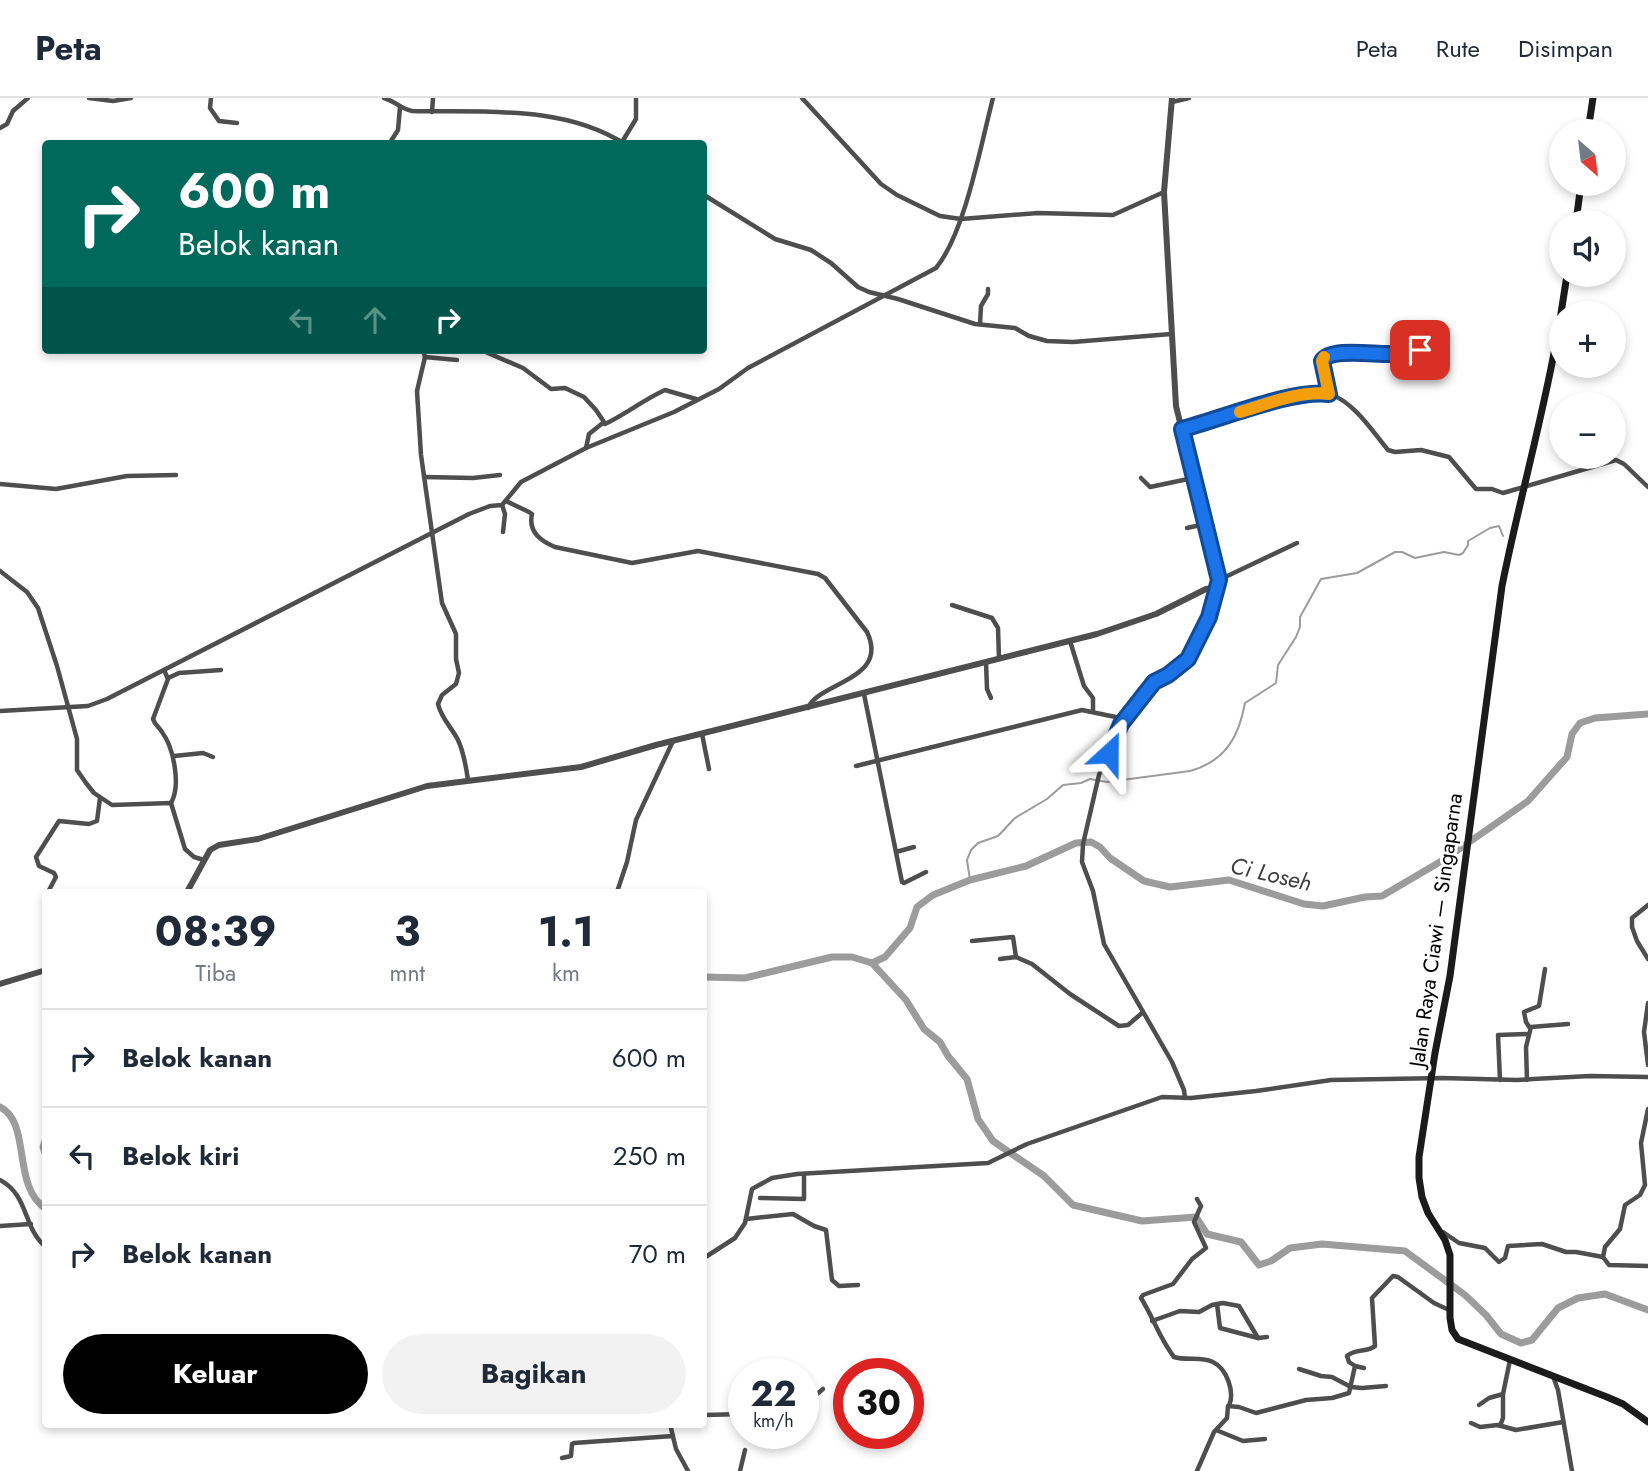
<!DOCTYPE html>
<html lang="id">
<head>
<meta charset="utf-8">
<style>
	body { margin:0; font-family:Jost,sans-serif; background:#f2f2f3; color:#1f2937; height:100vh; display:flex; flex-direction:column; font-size:26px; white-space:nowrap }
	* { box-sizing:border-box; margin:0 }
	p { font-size:23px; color:#747a83 }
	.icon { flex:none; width:38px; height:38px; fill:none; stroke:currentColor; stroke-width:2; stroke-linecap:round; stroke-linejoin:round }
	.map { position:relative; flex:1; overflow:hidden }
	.sheet { position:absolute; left:42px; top:791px; width:665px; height:539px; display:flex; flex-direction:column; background:#fff; border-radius:7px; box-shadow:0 4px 10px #0003 }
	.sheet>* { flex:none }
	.banner { position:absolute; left:42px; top:42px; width:665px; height:214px; border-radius:7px; box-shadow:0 4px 10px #0003; background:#00695c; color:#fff; overflow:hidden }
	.needle { width:46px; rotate:152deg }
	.buttons { position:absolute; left:1549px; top:21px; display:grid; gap:14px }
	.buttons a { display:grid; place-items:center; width:77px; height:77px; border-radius:50%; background:#fff; box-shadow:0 4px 10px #0003; font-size:35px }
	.speed { position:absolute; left:728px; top:1260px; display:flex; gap:14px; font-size:35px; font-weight:700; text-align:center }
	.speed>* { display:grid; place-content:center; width:91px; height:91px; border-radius:50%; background:#fff; box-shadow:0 4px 10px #0003; line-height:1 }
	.speed small { font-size:18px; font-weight:400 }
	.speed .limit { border:10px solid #d22; background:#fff; color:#111 }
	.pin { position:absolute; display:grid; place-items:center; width:60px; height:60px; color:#fff; margin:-30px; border-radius:14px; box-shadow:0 4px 10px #0006 }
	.me { position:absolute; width:77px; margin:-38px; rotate:24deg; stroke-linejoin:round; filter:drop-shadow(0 0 5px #0008) }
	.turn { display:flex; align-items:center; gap:24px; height:147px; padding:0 21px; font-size:32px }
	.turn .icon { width:91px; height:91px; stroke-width:2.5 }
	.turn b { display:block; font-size:49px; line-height:60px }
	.lanes { display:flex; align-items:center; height:66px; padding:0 21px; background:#0003; justify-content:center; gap:35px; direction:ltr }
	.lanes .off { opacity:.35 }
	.eta { display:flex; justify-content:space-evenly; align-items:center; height:119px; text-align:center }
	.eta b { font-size:42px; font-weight:700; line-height:49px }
	.cta { display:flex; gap:14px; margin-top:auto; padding:14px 21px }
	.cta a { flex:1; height:80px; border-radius:42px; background:#000; color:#fff; font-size:28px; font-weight:700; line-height:80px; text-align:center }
	.cta a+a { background:#f2f2f3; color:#1f2937 }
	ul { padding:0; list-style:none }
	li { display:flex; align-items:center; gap:21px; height:98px; padding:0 21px; border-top:2px solid #e0e1e3 }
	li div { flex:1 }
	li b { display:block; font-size:26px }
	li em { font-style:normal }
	header { display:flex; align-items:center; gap:42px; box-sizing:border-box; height:98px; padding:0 35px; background:#fff; border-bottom:2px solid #e0e1e3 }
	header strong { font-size:33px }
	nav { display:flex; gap:38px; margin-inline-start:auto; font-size:24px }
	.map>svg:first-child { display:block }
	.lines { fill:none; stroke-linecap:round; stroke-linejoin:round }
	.stream { stroke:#9c9c9c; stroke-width:2 }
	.river { stroke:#9c9c9c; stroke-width:7 }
	.minor { stroke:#4e4e4e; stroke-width:4.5 }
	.tertiary { stroke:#4e4e4e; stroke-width:6 }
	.secondary { stroke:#1b1b1b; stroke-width:7 }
	.route-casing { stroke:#114b97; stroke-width:18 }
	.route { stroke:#1a73e8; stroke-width:12 }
	.slow { stroke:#f59e0b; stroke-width:12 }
	.labels { text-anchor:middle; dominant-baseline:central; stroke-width:6; stroke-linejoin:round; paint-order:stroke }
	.street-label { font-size:21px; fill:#000; stroke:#fff }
	.water-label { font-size:23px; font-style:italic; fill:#3d3d3d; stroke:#fff }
</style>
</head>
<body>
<header>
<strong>Peta</strong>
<nav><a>Peta</a><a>Rute</a><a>Disimpan</a></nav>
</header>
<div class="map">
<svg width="1648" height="1373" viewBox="0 0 1648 1373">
	<rect width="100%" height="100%" fill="#fff"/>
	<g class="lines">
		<!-- stream -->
		<path class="stream" d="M970,782L967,762L971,752L978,745L998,738L1015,720L1047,701L1063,687L1081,685L1090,681L1107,684L1190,673C1226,663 1239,638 1245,605L1276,585L1278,567L1296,539L1300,529V519L1321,481L1357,475L1395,454H1402L1415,460L1444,454L1459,457L1463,455L1468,447V443L1490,430L1499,428L1503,438"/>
		<!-- river -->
		<g class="river">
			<polyline points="872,865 906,902 924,931 940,944 948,958 967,981 978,1021 993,1043 1044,1078 1073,1107 1142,1123 1196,1119 1207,1136 1241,1144 1259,1167 1271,1163 1290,1150 1322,1146 1405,1153 1465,1197 1486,1217 1501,1236 1521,1245 1532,1242 1558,1210 1578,1200 1605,1196 1648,1212"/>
			<polyline points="704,879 745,880 832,859 852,859 872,865 885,859 910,830 917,809 933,797 970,782 1026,768 1076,745 1091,744 1100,749 1110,760 1144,783 1170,789 1229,782 1304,806 1323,808 1365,799 1382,798 1445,761 1528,703 1567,659 1572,636 1580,625 1595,620 1648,616"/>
			<path d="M0,1009C32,1025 11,1088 46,1111"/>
			<polyline points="46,1040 43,1049 46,1058"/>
		</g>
		<!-- minor -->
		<g class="minor">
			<polyline points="89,0 113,3 131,0"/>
			<polyline points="211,0 210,10 219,23 237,25"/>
			<path d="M384,0C395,3 401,11 412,13C484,15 562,6 625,46"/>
			<polyline points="802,0 881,86 897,97 940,118 961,121 1038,115 1113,117 1164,94"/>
			<polyline points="1172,4 1189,0"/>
			<polyline points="432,14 433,0"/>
			<polyline points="0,30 7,26 13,13 28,0"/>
			<polyline points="622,44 636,21 636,0"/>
			<polyline points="389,46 398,32 400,9"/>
			<polyline points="704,97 775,141 811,152 831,165 858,189 869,194 898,201 975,226 1015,230 1029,238 1047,243 1073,244 1171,236"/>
			<polyline points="980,226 981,208 988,196 988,191"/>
			<path d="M423,252L425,259L417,293L421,357L442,505L456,536V561L459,575L456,586L442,597L438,606C441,620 452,630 458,642C464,655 466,668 468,682"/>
			<polyline points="481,252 523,270 551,291 565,290 584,299 596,312 604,324 589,336 586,350"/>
			<polyline points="425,259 457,262"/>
			<polyline points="1329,295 1322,263 1323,259 1343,255 1392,256 1434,248"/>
			<path d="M605,326C626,316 643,302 665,292L696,301"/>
			<path d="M1182,331C1211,323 1305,288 1330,296C1355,305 1372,333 1388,352L1395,354L1421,352L1449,359L1476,391H1492L1503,395L1616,362L1624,366L1648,389"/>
			<polyline points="424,379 473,380 500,377"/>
			<polyline points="1141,380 1150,389 1193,380"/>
			<polyline points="0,386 56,391 127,378 176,377"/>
			<path d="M506,403L529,414L532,416C528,433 540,443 555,449L632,465L698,453L818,476L825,480L867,534C890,582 818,584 808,610"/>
			<polyline points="502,407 505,416 503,434"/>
			<polyline points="1187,430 1205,426"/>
			<polyline points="0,473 27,494 38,510 57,568 77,641 77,672 86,685 94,695 112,707 171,705 185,751 194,759 204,762"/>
			<polyline points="1219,482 1297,445"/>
			<polyline points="952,507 992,520 998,530 999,561"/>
			<polyline points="1070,543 1084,588 1093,600 1093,613"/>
			<polyline points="986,564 987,591 991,600"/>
			<path d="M164,572L168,581L153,621C155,627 159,629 162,634C174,650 181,688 171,705"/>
			<polyline points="168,580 179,575 221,572"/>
			<polyline points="864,596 902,784 904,785 926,774"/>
			<path d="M0,613L88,608L107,601L469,416L490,408L502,407L521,384L586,350L674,314L719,291L748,270L936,170C965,135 981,46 993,0"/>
			<polyline points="702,636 709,671"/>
			<polyline points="174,658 203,655 213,659"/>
			<polyline points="856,668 1082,612 1125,621"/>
			<polyline points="896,754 914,749"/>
			<polyline points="48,794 56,779 54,775 39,768 36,759 59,723 89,726 97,723 100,700"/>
			<polyline points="617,794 627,764 636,722 673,643"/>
			<polyline points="1648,807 1632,820 1632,829 1637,843 1648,861"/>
			<polyline points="972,843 1013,839 1016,859"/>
			<polyline points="1000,861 1016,859 1032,866 1070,896 1119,928 1128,927 1142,915"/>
			<polyline points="1648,905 1644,934 1648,967"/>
			<polyline points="1530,930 1526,924 1524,914 1539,908 1545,871"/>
			<polyline points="1500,982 1498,937 1529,936"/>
			<polyline points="1527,982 1526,949 1531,929 1568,926"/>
			<polyline points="1185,1000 1184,992 1172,964 1104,846 1093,793 1082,764 1083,746 1099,677 1115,636 1154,584 1186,564 1209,519 1218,489"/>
			<polyline points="1648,1011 1641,1045 1645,1087 1640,1097 1625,1107 1620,1131 1605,1149 1603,1159 1609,1167 1648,1168"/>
			<path d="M0,1082C29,1097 23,1131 46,1149"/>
			<polyline points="760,1100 804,1101 804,1076"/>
			<path d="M1197,1101L1201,1108L1194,1124L1206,1150L1192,1161L1173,1186L1143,1197L1141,1200C1153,1219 1160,1241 1174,1259C1186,1263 1202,1258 1213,1264C1227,1271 1235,1294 1229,1308"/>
			<polyline points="746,1121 793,1116 814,1128 826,1132 832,1182 839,1188 858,1187"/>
			<polyline points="0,1128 31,1126"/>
			<polyline points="1443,1134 1459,1145 1485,1150 1499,1164 1505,1160 1508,1148 1542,1146 1566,1154 1576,1154 1603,1159"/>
			<polyline points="704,1160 735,1140 745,1125 752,1091 772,1080 797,1076 988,1065 1027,1046 1162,999 1191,1000 1256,993 1331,982 1442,980 1517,982 1590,978 1648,979"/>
			<polyline points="1217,1206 1220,1230 1258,1240 1267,1239"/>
			<polyline points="1152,1223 1180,1213 1199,1214 1212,1207 1223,1205 1239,1208 1258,1240"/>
			<polyline points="1355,1268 1364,1270"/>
			<polyline points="1299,1271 1321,1278 1332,1279 1351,1289 1362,1290 1386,1288"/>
			<polyline points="1553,1278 1558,1292 1572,1373"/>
			<polyline points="1479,1307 1489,1300 1503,1296"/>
			<polyline points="803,1308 823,1291"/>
			<polyline points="704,1317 744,1316"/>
			<polyline points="1471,1325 1480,1329 1498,1327 1516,1332 1563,1324"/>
			<polyline points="670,1326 676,1351 688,1373"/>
			<polyline points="1500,1328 1503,1320 1503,1296 1510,1262"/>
			<polyline points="1216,1332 1243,1343 1265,1341"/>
			<polyline points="562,1360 571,1358 572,1346 574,1345 673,1338"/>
			<polyline points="740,1373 745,1352"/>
			<path d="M1197,1373L1214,1334L1227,1320L1228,1308L1239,1309L1256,1315L1306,1302L1332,1300L1349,1295L1355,1268L1349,1264L1347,1258C1356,1250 1367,1255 1375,1248L1372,1200L1393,1178L1398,1179L1434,1205L1449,1212"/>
		</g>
		<!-- tertiary -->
		<g class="tertiary">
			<polyline points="187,794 210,752 219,747 258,741 427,688 581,669 656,647 1097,536 1156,516 1206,491 1218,489 1219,483 1176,308 1164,94 1172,0"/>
			<polyline points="0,886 46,872"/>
		</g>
		<!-- secondary -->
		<g class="secondary">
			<polyline points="1588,33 1593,0"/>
			<polyline points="1576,124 1581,86"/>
			<polyline points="1561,215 1567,177"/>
			<path d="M1561,217C1546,309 1520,398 1502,488L1450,878L1435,955L1419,1059V1080L1422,1099L1428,1115L1445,1142L1450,1157V1220L1452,1232L1458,1241L1607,1299L1623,1306L1648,1324"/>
		</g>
	</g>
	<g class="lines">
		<defs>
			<path id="route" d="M1109,655L1121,626L1154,584L1168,577L1188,561L1209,519L1219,482L1182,331C1221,321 1293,291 1329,296L1322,263C1331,249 1375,257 1392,256C1401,255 1410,253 1420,252"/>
		</defs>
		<!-- route casing -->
		<use href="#route" class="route-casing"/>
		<!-- route -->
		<use href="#route" class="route"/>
		<!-- slow -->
		<path class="slow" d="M1240,314C1268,306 1300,292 1329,296L1322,263L1324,259"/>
	</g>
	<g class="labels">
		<!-- street labels -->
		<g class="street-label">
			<text transform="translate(1436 832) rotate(-82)">Jalan Raya Ciawi — Singaparna</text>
		</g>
		<!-- water labels -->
		<g class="water-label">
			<text transform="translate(1271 776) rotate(13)">Ci Loseh</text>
		</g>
	</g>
</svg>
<div class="buttons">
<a><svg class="needle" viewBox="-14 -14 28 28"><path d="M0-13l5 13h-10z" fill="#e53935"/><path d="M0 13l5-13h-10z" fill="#747a83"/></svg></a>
<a><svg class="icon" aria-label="sound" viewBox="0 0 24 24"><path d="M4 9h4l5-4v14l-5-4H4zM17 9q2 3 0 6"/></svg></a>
<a>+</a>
<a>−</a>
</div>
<div class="speed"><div>22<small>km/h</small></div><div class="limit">30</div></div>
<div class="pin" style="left:1420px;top:252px;background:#d93025"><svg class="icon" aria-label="arrive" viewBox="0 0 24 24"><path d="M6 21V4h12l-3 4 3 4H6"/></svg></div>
<svg class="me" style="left:1109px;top:655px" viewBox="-20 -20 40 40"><path d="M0-17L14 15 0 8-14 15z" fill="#1a73e8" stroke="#fff" stroke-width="4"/></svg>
<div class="banner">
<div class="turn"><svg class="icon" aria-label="right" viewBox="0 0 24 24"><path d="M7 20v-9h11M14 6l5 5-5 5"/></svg><div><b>600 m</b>Belok kanan</div></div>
<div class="lanes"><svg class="icon off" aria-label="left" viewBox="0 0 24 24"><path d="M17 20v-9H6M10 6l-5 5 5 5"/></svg><svg class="icon off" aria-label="ahead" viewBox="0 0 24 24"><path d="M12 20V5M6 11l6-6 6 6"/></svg><svg class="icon" aria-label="right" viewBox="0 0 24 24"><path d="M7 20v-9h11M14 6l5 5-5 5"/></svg></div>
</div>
<section class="sheet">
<div class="eta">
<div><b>08:39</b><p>Tiba</p></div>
<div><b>3</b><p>mnt</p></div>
<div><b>1.1</b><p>km</p></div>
</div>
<ul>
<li><svg class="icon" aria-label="right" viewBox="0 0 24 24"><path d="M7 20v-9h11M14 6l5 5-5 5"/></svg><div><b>Belok kanan</b></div><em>600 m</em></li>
<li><svg class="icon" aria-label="left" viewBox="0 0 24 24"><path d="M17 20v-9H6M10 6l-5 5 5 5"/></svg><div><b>Belok kiri</b></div><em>250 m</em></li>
<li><svg class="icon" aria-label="right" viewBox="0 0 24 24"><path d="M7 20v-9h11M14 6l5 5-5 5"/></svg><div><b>Belok kanan</b></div><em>70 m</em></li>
</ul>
<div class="cta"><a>Keluar</a><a>Bagikan</a></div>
</section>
</div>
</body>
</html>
